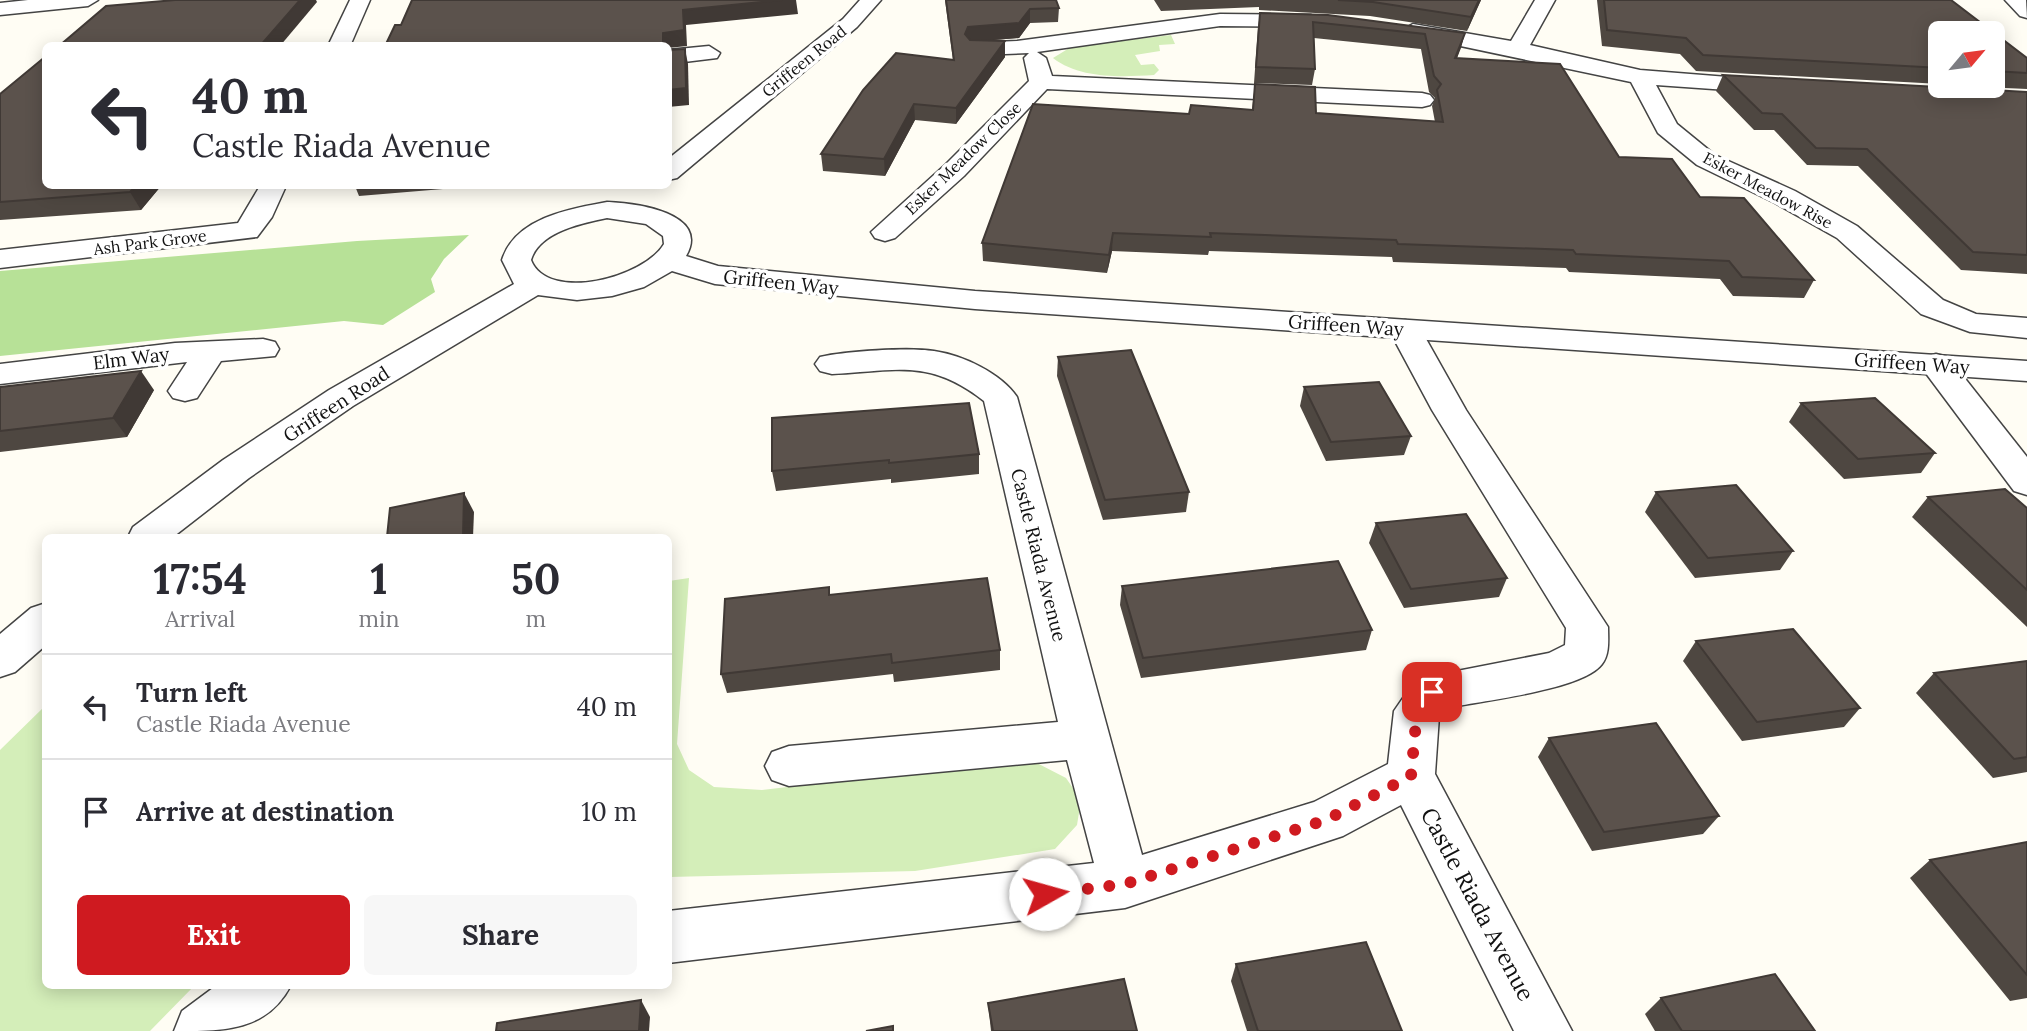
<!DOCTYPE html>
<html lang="en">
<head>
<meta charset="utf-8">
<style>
	body { margin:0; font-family:Lora,serif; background:#f7f7f7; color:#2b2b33; height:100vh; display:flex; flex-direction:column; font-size:26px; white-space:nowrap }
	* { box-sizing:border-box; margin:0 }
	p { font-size:23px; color:#7c7c81 }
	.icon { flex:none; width:38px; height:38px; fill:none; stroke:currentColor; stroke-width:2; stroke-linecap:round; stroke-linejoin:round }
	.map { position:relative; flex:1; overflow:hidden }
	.details { position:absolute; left:42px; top:534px; width:630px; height:455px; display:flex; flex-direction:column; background:#fff; border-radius:10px; box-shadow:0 4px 18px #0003 }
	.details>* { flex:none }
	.guide { position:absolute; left:42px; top:42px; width:630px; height:147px; border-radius:10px; box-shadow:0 4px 18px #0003; background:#fff; color:#2b2b33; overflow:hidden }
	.needle { width:46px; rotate:61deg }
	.fabs { position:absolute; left:1928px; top:21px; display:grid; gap:14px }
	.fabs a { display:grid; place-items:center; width:77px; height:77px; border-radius:10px; background:#fff; box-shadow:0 4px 18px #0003; font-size:35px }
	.pin { position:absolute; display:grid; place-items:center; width:60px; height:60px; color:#fff; margin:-30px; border-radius:14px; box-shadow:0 4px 10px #0006 }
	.me { position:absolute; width:77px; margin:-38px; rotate:83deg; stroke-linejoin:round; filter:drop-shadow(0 0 5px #0008) }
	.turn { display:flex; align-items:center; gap:24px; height:147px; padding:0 35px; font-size:32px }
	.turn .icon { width:91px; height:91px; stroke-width:2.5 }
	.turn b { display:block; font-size:49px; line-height:60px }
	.eta { display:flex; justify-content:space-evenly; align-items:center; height:119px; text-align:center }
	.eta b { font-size:42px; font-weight:800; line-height:49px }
	.action { display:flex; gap:14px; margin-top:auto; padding:14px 35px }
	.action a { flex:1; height:80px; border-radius:10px; background:#cf1a20; color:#fff; font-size:28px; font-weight:800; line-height:80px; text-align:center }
	.action a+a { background:#f7f7f7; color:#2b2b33 }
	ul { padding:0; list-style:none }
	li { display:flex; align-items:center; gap:21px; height:105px; padding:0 35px; border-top:2px solid #e1e1e2 }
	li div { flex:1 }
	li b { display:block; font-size:26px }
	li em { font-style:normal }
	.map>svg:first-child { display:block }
	.green { fill:#d4eeb9 }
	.forest { fill:#b7e197 }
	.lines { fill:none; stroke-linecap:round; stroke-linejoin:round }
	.minor-casing { stroke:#444; stroke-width:3 }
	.tertiary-casing { stroke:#444; stroke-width:3 }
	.minor { fill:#fff; fill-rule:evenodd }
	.tertiary { fill:#fff; fill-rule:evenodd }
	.wall { fill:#4e4741 }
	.shaded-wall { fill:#403935 }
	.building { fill:#5b524c; stroke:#403935; stroke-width:2 }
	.route { stroke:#cf1a20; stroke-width:12; stroke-dasharray:0 21.6 }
	.labels { text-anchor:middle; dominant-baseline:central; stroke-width:7; stroke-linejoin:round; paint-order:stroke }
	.far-street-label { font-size:16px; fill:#111; stroke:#fff }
	.street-label { font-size:19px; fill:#111; stroke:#fff }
	.near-street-label { font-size:23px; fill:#111; stroke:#fff }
</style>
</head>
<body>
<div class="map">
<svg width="2027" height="1031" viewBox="0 0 2027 1031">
	<rect width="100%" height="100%" fill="#fffdf4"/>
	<!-- green -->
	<g class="green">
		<path d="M1171,35L1175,44L1159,45L1160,51L1135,55L1141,65L1154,64L1159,70L1154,75C1121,77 1080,79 1053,58L1071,47Z"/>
		<polygon points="689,578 677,744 689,770 714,787 762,790 973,765 1033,761 1066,778 1081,800 1077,825 1055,849 915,871 669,877 669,581"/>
		<polygon points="45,706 46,985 195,985 150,1031 0,1031 0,750"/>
	</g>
	<!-- forest -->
	<polygon class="forest" points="469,235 444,259 431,279 435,292 383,325 344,321 0,356 0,271 357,241"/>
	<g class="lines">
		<defs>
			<g id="minor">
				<polygon points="28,0 98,0 88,6 0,15 0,3"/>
				<polygon points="350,0 370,0 350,46 328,46"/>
				<polygon points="1535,0 1555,0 1530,45 1640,70 1778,81 1782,86 1778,91 1770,93 1656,85 1677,124 1715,155 1795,191 1857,226 1943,300 1976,314 2027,318 2027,338 1970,332 1921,314 1837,238 1775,203 1697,165 1658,133 1631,82 1413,36 1402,30 1413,24 1511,41"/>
				<polygon points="2005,0 2026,0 2027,18 2020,16"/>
				<polygon points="1220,14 1311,15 1321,21 1311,27 1220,26 1037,52 1046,58 1052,76 1422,93 1430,95 1434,100 1430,105 1422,107 1047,89 964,176 895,238 885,241 875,238 871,232 946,164 1029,81 1024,58 1029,53 979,55 971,53 968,48 971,43 1017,41"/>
				<polygon points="709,46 720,53 717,58 668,64 668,50"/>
				<polygon points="260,186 286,186 272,217 257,237 0,268 0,250 238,223"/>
				<path d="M1405,320L1416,323L1421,330L1466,410L1608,627C1608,639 1610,654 1602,664C1583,690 1480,701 1446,708L1439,716L1435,774L1572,1031H1514L1401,805L1343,836L1125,908L668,963V911L1094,863L1067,760L789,786L772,780L765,766L772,752L789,746L1058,722L984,401C929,358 897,371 832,374L820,371L815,364L820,357C845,351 909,347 934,351C962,355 1001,373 1017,397L1142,855L1314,802L1388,764L1394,711L1416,679L1549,653L1565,645L1566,628L1432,410L1389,330L1394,323Z"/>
				<polygon points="263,339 275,342 279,349 275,356 221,361 197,398 185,401 173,398 168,391 187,362 0,384 0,364 175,343"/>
				<polygon points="1936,354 1948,357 2027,457 2027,495 2014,491 1919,364 1924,357"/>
				<path d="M217,985H291C267,1031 225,1031 174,1031L182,1011Z"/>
			</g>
			<g id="tertiary">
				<polygon points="860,0 881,0 857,27 677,178 668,180 668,159 843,19"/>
				<path d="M607,202C636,203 711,213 686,256L718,266L975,291L2027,361V381L975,309L715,284L672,271L644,287L612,296L577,300L538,295L353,406L249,478L173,537H128L133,527L223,460L329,390L514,284L502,260C515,218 569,209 607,202ZM607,218L646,224L663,236L664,244C644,278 548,303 531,260C539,232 582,223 607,218Z"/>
				<polygon points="46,603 46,645 15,672 0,677 0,634 31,608"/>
			</g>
		</defs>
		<!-- minor casing -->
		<use href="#minor" class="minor-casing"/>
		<!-- tertiary casing -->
		<use href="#tertiary" class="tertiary-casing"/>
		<!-- minor -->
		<use href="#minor" class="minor"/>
		<!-- tertiary -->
		<use href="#tertiary" class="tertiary"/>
	</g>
	<!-- wall -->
	<g class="wall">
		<polygon points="945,0 1056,0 1059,8 1058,22 1030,23 1019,38 981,41 1005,57 956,124 915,120 885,176 823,171 821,154 953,60"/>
		<polygon points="1154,0 1481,0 1467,31 1370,16 1259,10 1259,7 1161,11"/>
		<polygon points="1597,0 1951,0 2027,58 2027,89 1963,86 1993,86 1993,33 1941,33 1941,84 1696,71 1680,54 1602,46"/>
		<polygon points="1260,13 1465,33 1457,58 1619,157 1700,197 1814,280 1804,298 1733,296 1720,279 1569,272 1566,268 1393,262 1392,257 1209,251 1208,255 1112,251 1107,273 983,261 982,243 1189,114 1252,110 1255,84 1316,113 1435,122 1432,106 1435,98 1429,92 1421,49 1314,38 1315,69 1312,85 1254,83 1258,28"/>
		<polygon points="1723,75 2027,92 2027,274 1961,270 1858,166 1807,165 1774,130 1754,130 1716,91"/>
		<polygon points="0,94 46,186 161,186 141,210 0,220"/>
		<polygon points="355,186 467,186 467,187 359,196"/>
		<polygon points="1058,357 1189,492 1186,512 1103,520 1057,376"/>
		<polygon points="0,387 154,390 127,437 0,452"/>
		<polygon points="1304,387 1411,436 1404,455 1326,461 1300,406"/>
		<polygon points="1801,403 1935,453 1921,473 1844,479 1789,422"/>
		<polygon points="772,418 979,454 979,474 891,483 891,479 776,491 772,471"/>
		<polygon points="1656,492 1793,551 1780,570 1695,578 1645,512"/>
		<polygon points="1928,497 2027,508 2027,627 1912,517"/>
		<polygon points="1376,523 1507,578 1499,597 1404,608 1369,543"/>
		<polygon points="1122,586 1372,630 1366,650 1141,678 1120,605"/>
		<polygon points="829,587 830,595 1000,650 1000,670 894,682 893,674 727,693 721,674"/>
		<polygon points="1696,641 1860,708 1844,727 1742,741 1683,661"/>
		<polygon points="2027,661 2027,772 1993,778 1916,693 1934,673"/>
		<polygon points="1549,738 1719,816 1703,834 1592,851 1538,757"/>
		<polygon points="2027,842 2027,998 2010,1001 1910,878 1930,860"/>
		<polygon points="1236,964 1402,1031 1247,1031 1231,981"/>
		<polygon points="1661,998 1815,1031 1655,1031 1645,1014"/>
		<polygon points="988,1003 1137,1031 991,1031"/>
	</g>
	<!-- shaded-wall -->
	<g class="shaded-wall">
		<polygon points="300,0 316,0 317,2 280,46 260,46"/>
		<polygon points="782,0 796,0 798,14 686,25 687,46 668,48 668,46 663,46 663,33 683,10"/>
		<polygon points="1479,0 1481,0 1467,31 1471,17"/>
		<polygon points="1030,9 1030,23 1019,38 969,42 965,34 968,27"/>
		<polygon points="1465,33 1461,48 1451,73 1455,58"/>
		<polygon points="1005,41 1005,57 956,124 956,108"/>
		<polygon points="685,49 688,64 689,105 668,107 668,90"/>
		<polygon points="914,104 915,120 885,176 884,159"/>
		<polygon points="136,186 161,186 141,210 130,192"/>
		<polygon points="1113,233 1112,251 1107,273 1109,255"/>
		<polygon points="141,371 154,390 127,437 113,418"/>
		<polygon points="464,493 474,512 473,537 463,537"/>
		<polygon points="641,1000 650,1017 649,1031 639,1031"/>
	</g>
	<!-- building -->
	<g class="building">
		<polygon points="175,0 300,0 260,46 59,46 106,6"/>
		<polygon points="412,0 782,0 683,10 684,30 663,33 663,46 385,46 395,25 401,25"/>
		<polygon points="946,0 1056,0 1059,8 1030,9 1019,23 968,27 965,34 970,40 1005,41 956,108 914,104 884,159 821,154 863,90 896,53 954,60"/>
		<polygon points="1338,0 1479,0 1471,17 1373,2"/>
		<polygon points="1604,0 1951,0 2027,58 2027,73 1993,71 1993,33 1941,33 1941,68 1703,55 1686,38 1607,30"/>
		<polygon points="1260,13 1328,15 1465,33 1455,58 1560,64 1619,157 1672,159 1700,197 1744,198 1814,280 1742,277 1729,261 1576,254 1573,250 1398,244 1396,240 1210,233 1211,237 1113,233 1109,255 982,243 1033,104 1189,114 1191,105 1253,110 1255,84 1315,87 1316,113 1443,122 1437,90 1441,84 1434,76 1425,34 1313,22 1315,69 1256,67"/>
		<polygon points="685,49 686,88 668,90 668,50"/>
		<polygon points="46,56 46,186 136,186 130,192 0,202 0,94"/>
		<polygon points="1723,75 2027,92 2027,255 1973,252 1867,149 1816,148 1782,114 1762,113"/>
		<polygon points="1131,350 1189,492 1105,500 1058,357"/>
		<polygon points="141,371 113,418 0,431 0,387"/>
		<polygon points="1379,382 1411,436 1331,442 1304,387"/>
		<polygon points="1875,398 1935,453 1858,459 1801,403"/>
		<polygon points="969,403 979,454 889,463 889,460 772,471 772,418"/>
		<polygon points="1736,485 1793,551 1708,558 1656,492"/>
		<polygon points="2005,489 2027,508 2027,590 1928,497"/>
		<polygon points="464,493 463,537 387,537 390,508"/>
		<polygon points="1466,514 1507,578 1411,589 1376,523"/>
		<polygon points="1338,561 1372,630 1143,658 1122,586"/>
		<polygon points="987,578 1000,650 892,663 891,654 721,674 725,599 829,587 829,595"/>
		<polygon points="1793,629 1860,708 1757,722 1696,641"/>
		<polygon points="2027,661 2027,757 2014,759 1934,673"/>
		<polygon points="1656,723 1719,816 1604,832 1549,738"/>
		<polygon points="2027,842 2027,975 1930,860"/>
		<polygon points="1366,942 1402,1031 1258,1031 1236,964"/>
		<polygon points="1775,974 1815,1031 1682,1031 1661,998"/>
		<polygon points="1124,979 1137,1031 993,1031 988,1003"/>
		<polygon points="641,1000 639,1031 496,1031 497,1023"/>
		<polygon points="893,1026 893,1031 866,1031"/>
	</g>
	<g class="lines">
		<!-- route -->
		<polyline class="route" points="1045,894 1125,884 1326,820 1411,776 1417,711 1432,692"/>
	</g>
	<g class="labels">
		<!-- far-street labels -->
		<g class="far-street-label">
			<text transform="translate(804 61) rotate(-39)">Griffeen Road</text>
			<text transform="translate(963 158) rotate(-44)">Esker Meadow Close</text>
			<text transform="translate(1768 190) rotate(28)">Esker Meadow Rise</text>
			<text transform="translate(150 242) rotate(-7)">Ash Park Grove</text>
		</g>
		<!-- street labels -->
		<g class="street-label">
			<text transform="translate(781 282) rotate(6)">Griffeen Way</text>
			<text transform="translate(1346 325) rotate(4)">Griffeen Way</text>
			<text transform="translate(131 358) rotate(-7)">Elm Way</text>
			<text transform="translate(1912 363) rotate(4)">Griffeen Way</text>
			<text transform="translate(336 404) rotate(-33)">Griffeen Road</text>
			<text transform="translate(1039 555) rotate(76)">Castle Riada Avenue</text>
		</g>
		<!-- near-street labels -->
		<g class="near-street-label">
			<text transform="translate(1478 904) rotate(62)">Castle Riada Avenue</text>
		</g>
	</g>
</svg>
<div class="fabs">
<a><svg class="needle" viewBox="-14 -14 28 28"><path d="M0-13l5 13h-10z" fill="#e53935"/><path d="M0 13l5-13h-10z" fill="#7c7c81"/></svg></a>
</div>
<div class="pin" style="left:1432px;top:692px;background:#d93025"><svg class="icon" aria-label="arrive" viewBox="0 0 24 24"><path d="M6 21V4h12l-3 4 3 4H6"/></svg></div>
<svg class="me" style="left:1045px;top:894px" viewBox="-20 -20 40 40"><circle r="19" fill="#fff"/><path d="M0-13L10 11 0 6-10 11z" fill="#cf1a20"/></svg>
<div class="guide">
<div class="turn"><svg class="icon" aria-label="left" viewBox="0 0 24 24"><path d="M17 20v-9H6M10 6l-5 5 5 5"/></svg><div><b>40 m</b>Castle Riada Avenue</div></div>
</div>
<section class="details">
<div class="eta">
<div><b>17:54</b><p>Arrival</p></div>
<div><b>1</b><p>min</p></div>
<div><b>50</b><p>m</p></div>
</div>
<ul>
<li><svg class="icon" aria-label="left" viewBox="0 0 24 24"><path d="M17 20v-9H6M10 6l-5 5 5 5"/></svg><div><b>Turn left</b><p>Castle Riada Avenue</p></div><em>40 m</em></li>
<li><svg class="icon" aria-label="arrive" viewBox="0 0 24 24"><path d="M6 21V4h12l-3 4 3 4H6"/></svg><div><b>Arrive at destination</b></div><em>10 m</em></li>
</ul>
<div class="action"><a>Exit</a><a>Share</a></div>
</section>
</div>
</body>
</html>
